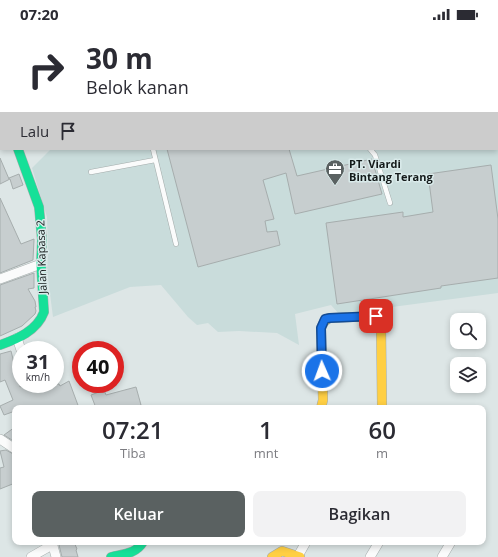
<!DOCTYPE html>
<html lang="id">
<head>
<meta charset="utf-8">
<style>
	body { margin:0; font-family:"Open Sans",sans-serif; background:#f2f2f3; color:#2b2b33; height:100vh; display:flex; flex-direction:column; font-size:15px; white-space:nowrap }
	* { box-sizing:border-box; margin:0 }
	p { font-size:13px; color:#7c7c81 }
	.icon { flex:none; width:22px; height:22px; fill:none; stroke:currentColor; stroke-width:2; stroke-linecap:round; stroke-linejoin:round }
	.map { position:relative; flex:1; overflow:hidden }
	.panel { position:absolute; left:12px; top:377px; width:474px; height:140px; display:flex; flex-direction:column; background:#fff; border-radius:8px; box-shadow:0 2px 6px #0003 }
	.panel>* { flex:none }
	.guide { position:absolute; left:0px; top:0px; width:498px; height:122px; box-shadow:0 2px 6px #0003; background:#fff; color:#2b2b33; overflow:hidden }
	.controls { position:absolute; left:450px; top:285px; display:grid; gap:8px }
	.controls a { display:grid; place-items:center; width:36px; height:36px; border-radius:8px; background:#fff; box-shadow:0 2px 6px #0003; font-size:20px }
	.speed { position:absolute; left:12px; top:313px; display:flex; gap:8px; font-size:20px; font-weight:700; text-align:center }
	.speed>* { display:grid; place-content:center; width:52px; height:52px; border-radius:50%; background:#fff; box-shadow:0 2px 6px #0003; line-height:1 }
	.speed small { font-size:10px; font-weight:400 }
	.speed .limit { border:6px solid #d22; background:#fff; color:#111 }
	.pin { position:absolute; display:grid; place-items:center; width:34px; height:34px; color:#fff; margin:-17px; border-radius:8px; box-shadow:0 2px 6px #0006 }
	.me { position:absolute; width:44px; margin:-22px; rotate:358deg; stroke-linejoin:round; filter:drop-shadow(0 0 3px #0008) }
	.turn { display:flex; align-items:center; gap:14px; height:84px; padding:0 20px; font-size:18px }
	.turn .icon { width:52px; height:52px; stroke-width:2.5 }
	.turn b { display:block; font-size:28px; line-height:34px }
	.then { display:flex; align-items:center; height:38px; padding:0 20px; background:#0003; gap:8px; font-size:15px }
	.eta { display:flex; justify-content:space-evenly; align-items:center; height:68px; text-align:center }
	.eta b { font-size:24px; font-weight:600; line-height:28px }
	.action { display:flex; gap:8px; margin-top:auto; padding:8px 20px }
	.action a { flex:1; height:46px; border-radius:8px; background:#5a6161; color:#fff; font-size:16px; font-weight:600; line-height:46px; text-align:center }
	.action a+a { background:#f2f2f3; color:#2b2b33 }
	.status { display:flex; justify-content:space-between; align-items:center; height:28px; padding:0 20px; background:#fff; direction:ltr }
	.status svg { height:11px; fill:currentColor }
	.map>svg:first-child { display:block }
	.built { fill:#c9dcdb }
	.building { fill:#c7cecf; stroke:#a6adad }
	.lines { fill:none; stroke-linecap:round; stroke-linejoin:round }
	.lane-casing { stroke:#a4acab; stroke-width:5.5 }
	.street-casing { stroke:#a4acab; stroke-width:10 }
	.fast-casing { stroke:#a4acab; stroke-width:10 }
	.slow-casing { stroke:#a4acab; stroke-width:10 }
	.lane { stroke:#fafbfb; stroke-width:4.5 }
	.street { stroke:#fafbfb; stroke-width:9 }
	.fast { stroke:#16e098; stroke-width:9 }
	.slow { stroke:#ffcf43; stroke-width:9 }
	.route-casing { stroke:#114b97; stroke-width:10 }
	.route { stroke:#1a73e8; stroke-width:7 }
	.labels { text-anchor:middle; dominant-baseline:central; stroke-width:3; stroke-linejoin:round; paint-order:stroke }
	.poi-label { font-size:11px; font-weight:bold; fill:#141a1a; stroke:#d9eaea; text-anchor:start }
	.street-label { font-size:11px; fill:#141a1a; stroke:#d9eaea }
</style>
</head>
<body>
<div class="status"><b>07:20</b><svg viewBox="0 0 49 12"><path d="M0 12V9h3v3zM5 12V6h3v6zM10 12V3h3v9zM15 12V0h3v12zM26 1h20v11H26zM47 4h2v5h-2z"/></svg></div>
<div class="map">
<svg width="498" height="529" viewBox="0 0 498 529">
	<rect width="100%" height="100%" fill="#dde6e6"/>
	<!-- built -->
	<polygon class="built" points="113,0 498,0 498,265 339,286 331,277 295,286 299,317 277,305 239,303 218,304 208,295 197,297 188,289 161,257 130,259 53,289 47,243 48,226 47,189 32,140 51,121 497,121 497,1"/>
	<!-- building -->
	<g class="building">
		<polygon points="167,121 289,121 297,148 372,131 382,166 295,186 286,145 263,152 274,191 265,193 267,204 277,203 280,217 198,239"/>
		<polygon points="0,130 9,151 9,150 19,146 23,157 13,161 10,151 0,156"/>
		<polygon points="491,137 498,191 498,250 441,258 441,260 337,276 326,195 403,184 403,189 433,184 428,146"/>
		<polygon points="0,170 21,216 34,211 34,212 33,232 0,245"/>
		<polygon points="34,245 34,260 28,261 35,273 36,279 35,279 36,283 35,286 22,298 0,308 0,257"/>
		<polygon points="11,323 20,359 29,356 59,356 60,358 69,353 79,380 15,380 15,383 4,387 0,378 13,372 5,352 0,354 0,326"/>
		<polygon points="136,359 141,377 132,380 96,380 91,367 104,362 106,367"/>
		<polygon points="15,399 15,414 4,407"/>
		<polygon points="6,422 15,427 15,455 0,461 0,440 4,439 0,423"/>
		<polygon points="68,514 74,514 77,521 76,522 78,529 62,529 59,517"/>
	</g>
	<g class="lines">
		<defs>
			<g id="lane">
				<polyline points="127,0 127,1"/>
				<polyline points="301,0 302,1"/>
				<polyline points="497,49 498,49"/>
				<polyline points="153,121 176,216"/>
				<polyline points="370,121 375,127 390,175"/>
				<polyline points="91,144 155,132"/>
			</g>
			<g id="street">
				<polyline points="0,67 1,70"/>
				<polyline points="0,251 41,236"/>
				<polyline points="17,310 21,322"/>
				<polyline points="0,411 15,421"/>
				<polyline points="52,514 56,529"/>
				<polyline points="298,528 306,514"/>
				<polyline points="31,529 52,517"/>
				<polyline points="370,529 379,514"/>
				<polyline points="442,529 451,514"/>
			</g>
			<g id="fast">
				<path d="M0,317C17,311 37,303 44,284L41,236L42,212L39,179L18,121"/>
				<path d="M111,529C123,526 136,526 143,514"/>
			</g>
			<g id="slow">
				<polyline points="321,380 323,372 321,300 324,294 329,290 376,288 380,291 381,295 382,380"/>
				<polyline points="272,529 282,523 300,529"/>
			</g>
		</defs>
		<!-- lane casing -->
		<use href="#lane" class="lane-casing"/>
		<!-- street casing -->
		<use href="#street" class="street-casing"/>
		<!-- fast casing -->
		<use href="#fast" class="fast-casing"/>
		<!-- slow casing -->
		<use href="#slow" class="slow-casing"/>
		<!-- lane -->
		<use href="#lane" class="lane"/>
		<!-- street -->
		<use href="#street" class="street"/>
		<!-- fast -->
		<use href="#fast" class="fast"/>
		<!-- slow -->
		<use href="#slow" class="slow"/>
	</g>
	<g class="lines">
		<defs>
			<polyline id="route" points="322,343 321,300 325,291 330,290 376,288"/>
		</defs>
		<!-- route casing -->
		<use href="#route" class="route-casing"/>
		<!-- route -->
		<use href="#route" class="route"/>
	</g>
	<!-- icons -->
	<defs>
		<symbol id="office-pin" viewBox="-11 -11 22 30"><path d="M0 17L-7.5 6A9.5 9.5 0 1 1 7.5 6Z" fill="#5a6161" stroke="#d9eaea"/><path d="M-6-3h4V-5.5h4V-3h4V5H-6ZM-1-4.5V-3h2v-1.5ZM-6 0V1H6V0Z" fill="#fff"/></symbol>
	</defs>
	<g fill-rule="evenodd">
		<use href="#office-pin" x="324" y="130" width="22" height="30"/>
	</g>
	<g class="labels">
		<!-- poi labels -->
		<g class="poi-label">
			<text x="349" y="135">PT. Viardi<tspan x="349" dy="13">Bintang Terang</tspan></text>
		</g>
		<!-- street labels -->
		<g class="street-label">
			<text transform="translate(41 229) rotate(-92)">Jalan Kapasa 2</text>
		</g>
	</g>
</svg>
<div class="controls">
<a><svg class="icon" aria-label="search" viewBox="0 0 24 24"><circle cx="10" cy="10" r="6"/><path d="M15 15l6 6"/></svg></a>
<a><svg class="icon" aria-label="layers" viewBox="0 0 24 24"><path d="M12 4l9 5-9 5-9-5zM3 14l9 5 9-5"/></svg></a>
</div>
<div class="speed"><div>31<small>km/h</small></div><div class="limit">40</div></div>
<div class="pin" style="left:376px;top:288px;background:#d93025"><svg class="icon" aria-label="arrive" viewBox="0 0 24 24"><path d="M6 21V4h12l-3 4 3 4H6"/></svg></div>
<svg class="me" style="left:322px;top:343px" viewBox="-20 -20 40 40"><circle r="17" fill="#1a73e8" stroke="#fff" stroke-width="3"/><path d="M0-11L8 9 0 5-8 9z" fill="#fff"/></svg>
<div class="guide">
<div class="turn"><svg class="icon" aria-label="right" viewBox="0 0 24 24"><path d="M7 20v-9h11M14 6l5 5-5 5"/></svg><div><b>30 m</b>Belok kanan</div></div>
<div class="then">Lalu<svg class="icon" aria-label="arrive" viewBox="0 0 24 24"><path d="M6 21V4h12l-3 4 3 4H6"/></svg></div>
</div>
<section class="panel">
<div class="eta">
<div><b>07:21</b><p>Tiba</p></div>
<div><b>1</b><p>mnt</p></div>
<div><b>60</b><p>m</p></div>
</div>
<div class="action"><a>Keluar</a><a>Bagikan</a></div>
</section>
</div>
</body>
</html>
